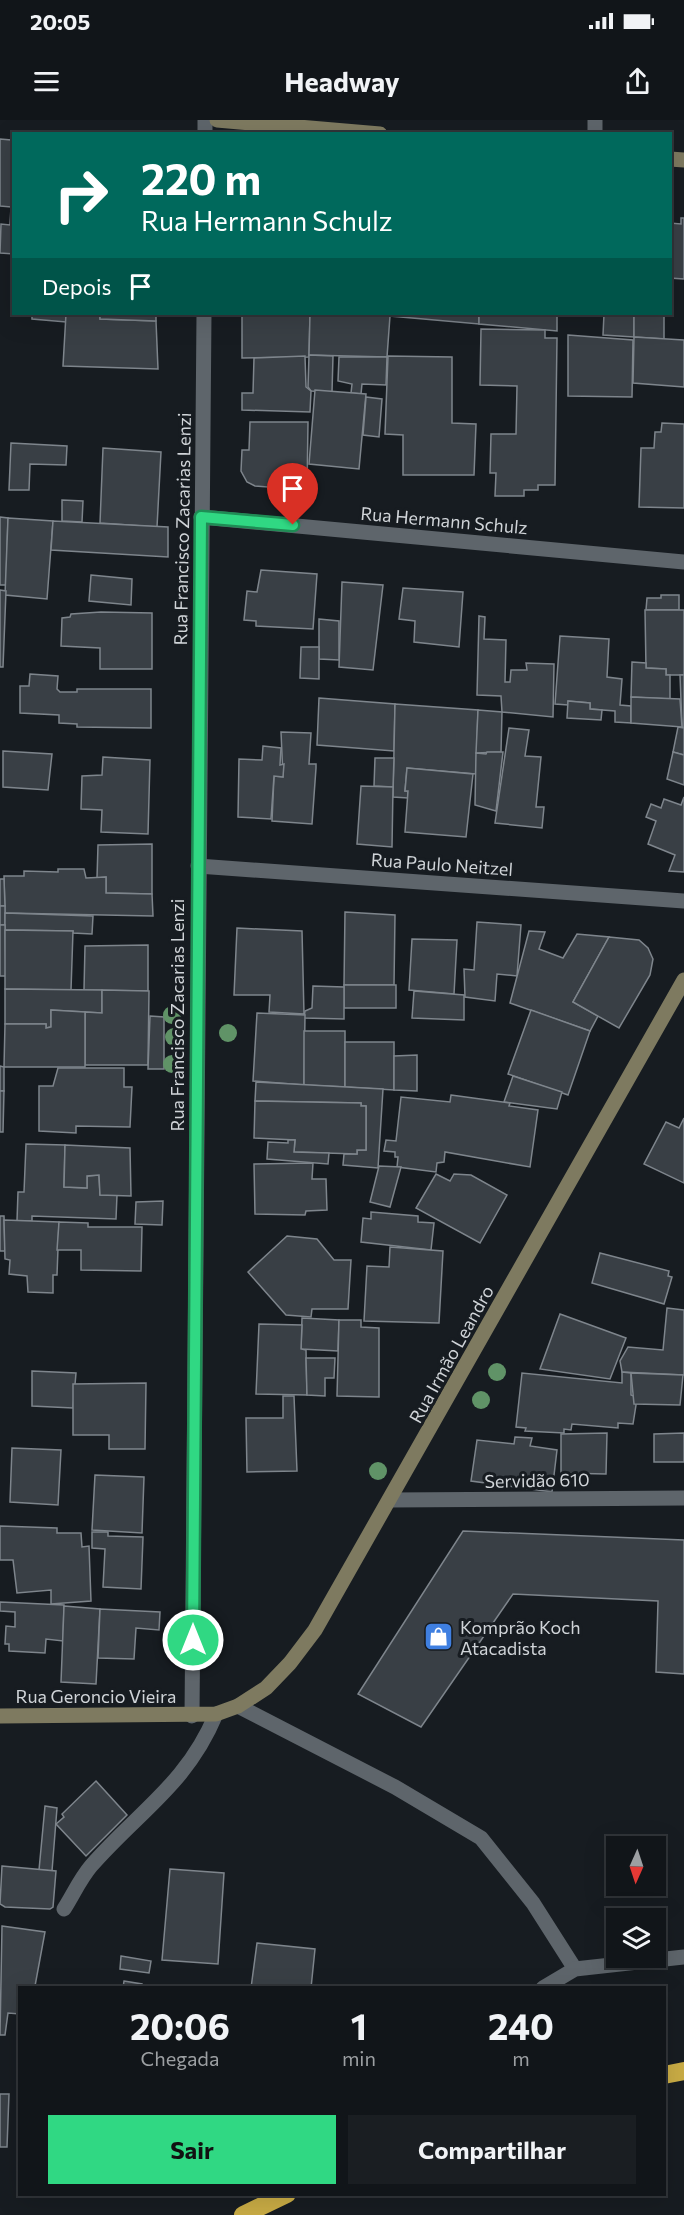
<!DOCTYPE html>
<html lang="pt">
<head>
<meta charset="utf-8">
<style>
	body { margin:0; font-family:Commissioner,sans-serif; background:#1a1e22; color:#f1f3f6; height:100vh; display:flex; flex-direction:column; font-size:22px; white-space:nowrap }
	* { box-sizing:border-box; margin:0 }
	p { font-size:20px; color:#9c9fa2 }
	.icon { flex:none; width:33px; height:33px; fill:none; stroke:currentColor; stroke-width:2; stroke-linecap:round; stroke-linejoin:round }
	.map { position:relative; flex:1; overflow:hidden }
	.panel { position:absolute; left:18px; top:1866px; width:648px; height:210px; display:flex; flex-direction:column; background:#111519; border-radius:0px; box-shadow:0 6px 24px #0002,0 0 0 2px #303438 }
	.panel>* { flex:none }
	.hud { position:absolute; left:12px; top:12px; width:660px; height:183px; border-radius:0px; box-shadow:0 6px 24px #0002,0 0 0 2px #303438; background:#00695c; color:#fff; overflow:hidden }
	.needle { width:39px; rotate:183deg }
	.fabs { position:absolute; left:606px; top:1716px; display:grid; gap:12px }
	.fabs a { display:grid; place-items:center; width:60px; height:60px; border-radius:0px; background:#111519; box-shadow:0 6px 24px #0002,0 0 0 2px #303438; font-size:30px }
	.pin { position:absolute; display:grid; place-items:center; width:51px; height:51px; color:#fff; margin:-62px -26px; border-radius:50% 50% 50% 0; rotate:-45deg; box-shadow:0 0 6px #0007 }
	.pin .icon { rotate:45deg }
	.me { position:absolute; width:66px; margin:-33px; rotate:0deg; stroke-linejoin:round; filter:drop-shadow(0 0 4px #0008) }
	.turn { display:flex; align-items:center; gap:21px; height:126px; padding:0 30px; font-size:27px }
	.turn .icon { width:78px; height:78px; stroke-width:2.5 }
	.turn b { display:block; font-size:42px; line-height:51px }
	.then { display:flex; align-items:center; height:57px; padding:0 30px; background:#0003; gap:12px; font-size:22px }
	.eta { display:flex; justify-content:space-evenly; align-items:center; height:102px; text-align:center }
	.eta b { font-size:36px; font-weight:700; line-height:42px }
	.action { display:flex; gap:12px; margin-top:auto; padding:12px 30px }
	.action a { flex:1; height:69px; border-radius:0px; background:#30d883; color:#111; font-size:24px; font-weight:700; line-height:69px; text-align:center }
	.action a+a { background:#1a1e22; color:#f1f3f6 }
	.status { display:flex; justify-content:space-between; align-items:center; height:42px; padding:0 30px; background:#111519; direction:ltr }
	.status svg { height:16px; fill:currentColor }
	header { display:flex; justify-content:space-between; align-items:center; height:78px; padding:0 30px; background:#111519; font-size:27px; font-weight:700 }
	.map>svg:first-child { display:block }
	.building { fill:#393f45; stroke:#7e858c; stroke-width:1.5 }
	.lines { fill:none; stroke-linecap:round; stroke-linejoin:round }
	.lane { stroke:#5e656b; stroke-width:15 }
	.street { stroke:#5e656b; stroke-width:15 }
	.secondary { stroke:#7e7a60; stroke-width:15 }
	.highway { stroke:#c9ac45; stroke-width:18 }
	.tree { fill:#609367 }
	.route-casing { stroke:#1f8c55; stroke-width:15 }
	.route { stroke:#30d883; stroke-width:10 }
	.labels { text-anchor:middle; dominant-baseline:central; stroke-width:6; stroke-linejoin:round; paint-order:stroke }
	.street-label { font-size:18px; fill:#d0d4d8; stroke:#171c21 }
	.poi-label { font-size:18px; fill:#d0d4d8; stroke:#171c21; text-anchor:start }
</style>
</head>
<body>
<div class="status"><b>20:05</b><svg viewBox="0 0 49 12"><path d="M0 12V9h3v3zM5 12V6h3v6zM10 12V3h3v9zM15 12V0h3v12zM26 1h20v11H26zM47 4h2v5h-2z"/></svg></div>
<header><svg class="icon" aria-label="menu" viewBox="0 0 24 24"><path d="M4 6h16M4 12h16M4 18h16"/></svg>Headway<svg class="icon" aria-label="share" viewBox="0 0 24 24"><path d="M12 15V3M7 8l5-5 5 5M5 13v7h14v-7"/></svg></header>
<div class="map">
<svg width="684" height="2095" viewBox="0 0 684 2095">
	<rect width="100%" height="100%" fill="#171c21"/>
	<!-- building -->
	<g class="building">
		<polygon points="0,19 11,20 11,87 0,86"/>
		<rect x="11" y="20" width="3" height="67"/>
		<polygon points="11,87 14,87 14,134 0,133 1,104 10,105"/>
		<polygon points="681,98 684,98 684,159 670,158 670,103 681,104"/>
		<polygon points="32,194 66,194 66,202 32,199"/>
		<polygon points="66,194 100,194 100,199 156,201 158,249 63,246"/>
		<polygon points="100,194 156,194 156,201 100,199"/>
		<polygon points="242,194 310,194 309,237 242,238"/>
		<polygon points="310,194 390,196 387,237 309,235"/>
		<polygon points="390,194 479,194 479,204 390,196"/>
		<polygon points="479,194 557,196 557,211 479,204"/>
		<polygon points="604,194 634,194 634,217 603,215"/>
		<polygon points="634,194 664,194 664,219 634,217"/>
		<polygon points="481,209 545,210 545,218 557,218 555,365 538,365 538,370 524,370 524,376 495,376 496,353 490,353 491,314 516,314 517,266 480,265"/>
		<polygon points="568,215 633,220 632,277 568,276"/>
		<polygon points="634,217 684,220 684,267 633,263"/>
		<polygon points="309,235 333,236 332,272 311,271 308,267"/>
		<polygon points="305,236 306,267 311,271 310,292 242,290 242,273 253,273 254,238"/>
		<polygon points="388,236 452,237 452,303 476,304 474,355 403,355 403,315 385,314"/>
		<polygon points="339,237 387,237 386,265 362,264 361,274 351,273 352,264 338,261"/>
		<polygon points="315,270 366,274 359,349 309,344"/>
		<polygon points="366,277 382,279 379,317 363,315"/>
		<polygon points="250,302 308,302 307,370 255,366 247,362 241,351 242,330 249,330"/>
		<polygon points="662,303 684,304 684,388 639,387 641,328 654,328 655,312 661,312"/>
		<polygon points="11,323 67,326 66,345 30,344 29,370 9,370"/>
		<polygon points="103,328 161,332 157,407 100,403"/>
		<polygon points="62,380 83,381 82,402 62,401"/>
		<polygon points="0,397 8,398 6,465 0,465"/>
		<polygon points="8,398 53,401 47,479 5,475"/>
		<polygon points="53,401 168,407 168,437 51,430"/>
		<polygon points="261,450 317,454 313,509 256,506 256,501 244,500 247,471 257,472"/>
		<polygon points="91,455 132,459 131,485 89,481"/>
		<polygon points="342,462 383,465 373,550 339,547"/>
		<polygon points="403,468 463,472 459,527 414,522 415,501 399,499"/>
		<polygon points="0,470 6,471 3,547 0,547"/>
		<polygon points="661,475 679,475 679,490 646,490 647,478 661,478"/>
		<polygon points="645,490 684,490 684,555 666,555 666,549 646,548"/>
		<polygon points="101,492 152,493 152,549 100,549 100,528 61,526 62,498 70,497 71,494"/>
		<polygon points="479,496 485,497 484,519 506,520 505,562 510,562 511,550 527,550 526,543 554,544 553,597 502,592 501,576 477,575"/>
		<polygon points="319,499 339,501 339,540 319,539"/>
		<polygon points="560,516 609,519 607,557 622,559 620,585 631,586 631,603 615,602 615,591 590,589 590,583 568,581 568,585 555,584"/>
		<polygon points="301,527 319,527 319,559 300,558"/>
		<polygon points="632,542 646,543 646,548 666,549 666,555 670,555 670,579 631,577"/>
		<polygon points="30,554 58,556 57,569 60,572 77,572 77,569 151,569 151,608 77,607 77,604 59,603 59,595 20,593 20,566 29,566"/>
		<polygon points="680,555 684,555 684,608 682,607"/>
		<polygon points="631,577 680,579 682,607 631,603"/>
		<polygon points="319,578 395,584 394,631 317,625"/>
		<polygon points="568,581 590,583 590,589 602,590 601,600 567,598"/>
		<polygon points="395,584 478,590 476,654 407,648 405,671 408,671 408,678 393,677"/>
		<polygon points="478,590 502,592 501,632 476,633"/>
		<polygon points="678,607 684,608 684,635 673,632"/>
		<polygon points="509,608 529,610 525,636 541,637 536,687 544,687 542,708 495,703"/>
		<polygon points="281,612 311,613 309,644 316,644 316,648 312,704 272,701 274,656 283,657"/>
		<polygon points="263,626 281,628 280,645 284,644 283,657 274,656 271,699 238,697 239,639 262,640"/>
		<polygon points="3,631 52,634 48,670 3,667"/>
		<polygon points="487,632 503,632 496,691 475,685 476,633 486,634"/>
		<polygon points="673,632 684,635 684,665 667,659"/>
		<polygon points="103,637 150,640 148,714 101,712 102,690 81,689 82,656 102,655"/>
		<polygon points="375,638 394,638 393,667 374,666"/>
		<polygon points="407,648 473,654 466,717 405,712 408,671 405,671"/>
		<polygon points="361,666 393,667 392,727 357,724"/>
		<polygon points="684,677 684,752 669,751 675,735 648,724 656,701 646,697 651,684 661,688 664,679 681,685"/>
		<polygon points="152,724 152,774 106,773 106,757 97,758 98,725"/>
		<polygon points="58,749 84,749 86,758 106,757 106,773 152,774 153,796 5,793 4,756 24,756 24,751 58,752"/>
		<polygon points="0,759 4,759 5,786 0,786"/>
		<rect x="0" y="786" width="5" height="19"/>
		<polygon points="345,792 395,795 394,865 344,865"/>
		<polygon points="5,793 93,796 92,814 73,813 73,811 5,810"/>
		<polygon points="477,802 521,805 517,856 497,854 495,881 465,877 464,849 474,850"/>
		<polygon points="0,805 5,805 6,856 0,856"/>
		<polygon points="237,808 302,811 304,894 269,892 270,875 234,875"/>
		<polygon points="5,810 73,811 71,870 5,869"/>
		<polygon points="529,811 545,812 539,829 563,838 577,814 609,817 573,882 598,896 590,911 510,883"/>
		<polygon points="609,817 639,820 648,828 653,839 650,855 619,908 573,882"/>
		<polygon points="412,819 457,820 454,874 409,870"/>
		<polygon points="148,825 148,871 84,870 85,826"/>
		<rect x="344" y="865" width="52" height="23"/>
		<polygon points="313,866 344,867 344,899 304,898 305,891 312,888"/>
		<polygon points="5,869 102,870 102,893 51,890 51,907 46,908 46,904 5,904"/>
		<polygon points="102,870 149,871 148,945 85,945 85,892 102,893"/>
		<polygon points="414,871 464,875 464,900 412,898"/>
		<polygon points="51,890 85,892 85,947 4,947 5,904 46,904 46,908 51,907"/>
		<polygon points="531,890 590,911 568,975 508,954"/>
		<polygon points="257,893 305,895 304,965 253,961"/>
		<polygon points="150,896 164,897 164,949 148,949"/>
		<polygon points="304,911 345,911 345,967 304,965"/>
		<polygon points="345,922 394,922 394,970 345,967"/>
		<polygon points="417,935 417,971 394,970 394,936"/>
		<polygon points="0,946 4,947 4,971 0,971"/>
		<polygon points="58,948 124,948 124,967 132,967 130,1007 76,1006 76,1013 39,1011 39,966 53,966"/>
		<polygon points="513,956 562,972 557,989 504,982"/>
		<polygon points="256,962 383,969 378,1048 343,1045 344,1034 357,1034 357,1030 366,1030 366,986 361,986 361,983 255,981"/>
		<polygon points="0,971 4,971 3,1012 0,1012"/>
		<polygon points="451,975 510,983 509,986 538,990 530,1047 445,1032 444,1042 437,1043 436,1052 397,1047 398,1037 395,1037 395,1032 384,1031 386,1020 396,1021 401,977 450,982"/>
		<polygon points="255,981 361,983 361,986 366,986 366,1030 357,1030 357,1034 294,1032 295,1020 254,1018"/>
		<polygon points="684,998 684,1063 644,1044 666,1002 679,1008"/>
		<polygon points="288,1020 295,1020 294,1032 329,1033 328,1044 267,1039 268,1022 288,1023"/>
		<polygon points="26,1024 65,1025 64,1067 87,1068 87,1056 99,1055 100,1075 117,1075 116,1099 32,1096 32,1101 17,1101 18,1072 24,1072"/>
		<polygon points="65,1025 130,1028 131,1076 100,1075 99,1055 87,1056 87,1068 64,1067"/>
		<polygon points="313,1043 312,1059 326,1059 327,1090 306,1091 305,1095 255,1094 254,1044"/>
		<polygon points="379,1046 401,1047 390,1087 370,1082"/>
		<polygon points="436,1054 450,1061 454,1054 471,1055 507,1075 480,1123 416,1088"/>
		<polygon points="163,1081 162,1105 135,1104 136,1082"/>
		<polygon points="371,1092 418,1096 418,1102 434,1103 431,1130 361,1122 363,1098 371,1099"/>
		<polygon points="0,1096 4,1096 5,1131 0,1131"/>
		<polygon points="4,1100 59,1102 57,1155 53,1155 53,1173 28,1172 27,1156 9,1154 10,1140 5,1139"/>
		<polygon points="59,1102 88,1103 88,1107 142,1107 141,1151 81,1150 81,1130 57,1130"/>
		<polygon points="287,1116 317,1119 334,1140 351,1140 348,1189 312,1189 311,1197 286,1195 248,1152"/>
		<polygon points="390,1127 443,1131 439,1203 364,1201 367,1146 389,1147"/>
		<polygon points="600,1133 669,1151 668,1156 672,1157 664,1184 592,1163"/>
		<polygon points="667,1188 684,1190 684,1255 622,1252 620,1241 628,1227 663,1230"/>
		<polygon points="560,1194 626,1218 610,1259 540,1249"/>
		<polygon points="302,1198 339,1200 338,1231 301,1229"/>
		<polygon points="339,1200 361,1200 361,1207 379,1208 379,1277 337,1276"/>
		<polygon points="259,1204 302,1205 301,1229 306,1230 307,1275 256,1274"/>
		<polygon points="306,1238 335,1238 334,1258 325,1258 325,1276 307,1275"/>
		<polygon points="32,1251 76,1253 73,1288 32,1286"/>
		<polygon points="622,1252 631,1253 631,1275 634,1276 636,1285 633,1304 618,1303 618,1308 572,1304 571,1310 564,1309 564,1313 525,1311 526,1308 516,1307 522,1253 622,1263"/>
		<polygon points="631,1253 683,1255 680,1285 634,1284"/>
		<polygon points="146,1263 145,1329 109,1329 109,1315 73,1315 73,1264"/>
		<polygon points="283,1276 294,1276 297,1351 247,1352 246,1298 283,1298"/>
		<polygon points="607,1313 606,1354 561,1353 561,1314"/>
		<polygon points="684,1313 684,1342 654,1342 654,1314"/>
		<polygon points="515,1317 532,1318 530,1326 557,1330 552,1372 471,1361 477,1320 514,1324"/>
		<polygon points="12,1328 61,1330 58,1385 10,1382"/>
		<polygon points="95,1355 144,1357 142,1413 92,1410"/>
		<polygon points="0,1406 57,1408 57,1413 81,1413 82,1427 89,1426 91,1481 51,1484 51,1470 17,1473 13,1440 0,1440"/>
		<polygon points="463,1411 684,1420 684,1554 656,1552 658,1481 513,1474 421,1607 358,1574"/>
		<polygon points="92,1412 108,1412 108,1416 143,1417 141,1469 103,1467 105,1429 92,1428"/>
		<polygon points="0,1482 64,1485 63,1521 46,1519 45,1533 9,1531 9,1524 5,1524 6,1506 15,1507 15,1492 0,1491"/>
		<polygon points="64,1486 100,1489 96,1564 61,1562"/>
		<polygon points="100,1489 160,1492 159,1510 136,1508 134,1539 98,1538"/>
		<polygon points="96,1661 127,1695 86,1736 56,1704 64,1697 62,1694"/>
		<polygon points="45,1686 57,1688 52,1751 39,1750"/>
		<polygon points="2,1746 56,1751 53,1787 50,1789 5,1787 0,1784"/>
		<polygon points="170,1749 224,1753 218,1844 162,1840"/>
		<polygon points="2,1806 45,1812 35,1866 45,1868 20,1868 20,1894 8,1893 5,1915 0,1915"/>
		<polygon points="257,1823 315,1829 311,1868 251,1868"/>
		<polygon points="121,1836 151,1841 149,1853 120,1849"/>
		<polygon points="124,1861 142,1864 142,1868 123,1868"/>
		<polygon points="0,1974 9,1974 7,2027 0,2027"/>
	</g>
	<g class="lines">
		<!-- lane -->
		<g class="lane">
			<polyline points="238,1586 395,1667 481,1718 533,1783 575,1849"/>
			<polyline points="543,1868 575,1849 684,1837"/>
		</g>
		<!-- street -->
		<g class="street">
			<polyline points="205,14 205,0"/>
			<polyline points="595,14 595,0"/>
			<polyline points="201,397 684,442"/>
			<polyline points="198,746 684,781"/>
			<polyline points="390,1380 684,1378"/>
			<polyline points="192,1596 204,194"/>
			<path d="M64,1789C73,1775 80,1759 91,1746C139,1691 187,1664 216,1594"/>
		</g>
		<!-- secondary -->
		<g class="secondary">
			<polyline points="217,0 380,14"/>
			<polyline points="670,39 684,40"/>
			<polyline points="0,1596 216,1594 238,1586 266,1568 290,1543 315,1510 684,860"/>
		</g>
		<!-- highway -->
		<g class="highway">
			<polyline points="664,1955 684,1951"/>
			<polyline points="243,2095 287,2074"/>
		</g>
	</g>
	<!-- trees -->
	<g class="tree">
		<circle cx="172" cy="895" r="9"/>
		<circle cx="228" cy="913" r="9"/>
		<circle cx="174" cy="917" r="9"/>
		<circle cx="172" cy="944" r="9"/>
		<circle cx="497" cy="1252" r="9"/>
		<circle cx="481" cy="1280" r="9"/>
		<circle cx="378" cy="1351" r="9"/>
	</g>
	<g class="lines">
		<defs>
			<polyline id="route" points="193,1520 201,397 293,405"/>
		</defs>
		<!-- route casing -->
		<use href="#route" class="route-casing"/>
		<!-- route -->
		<use href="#route" class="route"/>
	</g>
	<!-- icons -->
	<defs>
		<symbol id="shop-square" viewBox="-11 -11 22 22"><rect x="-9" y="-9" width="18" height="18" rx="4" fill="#3f7fe0" stroke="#171c21"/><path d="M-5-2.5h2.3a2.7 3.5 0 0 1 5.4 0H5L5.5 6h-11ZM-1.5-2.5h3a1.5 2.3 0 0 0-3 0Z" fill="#fff"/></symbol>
	</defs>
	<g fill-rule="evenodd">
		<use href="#shop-square" x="422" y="1500" width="33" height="33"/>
	</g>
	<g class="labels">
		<!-- street labels -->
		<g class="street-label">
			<text transform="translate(444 400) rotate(5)">Rua Hermann Schulz</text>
			<text transform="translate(182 409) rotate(-89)">Rua Francisco Zacarias Lenzi</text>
			<text transform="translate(442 744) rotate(4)">Rua Paulo Neitzel</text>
			<text transform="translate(177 895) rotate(-90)">Rua Francisco Zacarias Lenzi</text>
			<text transform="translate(451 1234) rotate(-61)">Rua Irmão Leandro</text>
			<text transform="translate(537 1360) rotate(-1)">Servidão 610</text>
			<text x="96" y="1576">Rua Geroncio Vieira</text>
		</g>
		<!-- poi labels -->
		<g class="poi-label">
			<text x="460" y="1507">Komprão Koch<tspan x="460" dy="21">Atacadista</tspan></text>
		</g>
	</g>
</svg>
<div class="fabs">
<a><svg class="needle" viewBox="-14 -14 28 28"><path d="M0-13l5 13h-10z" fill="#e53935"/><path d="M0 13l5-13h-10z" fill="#9c9fa2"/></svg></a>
<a><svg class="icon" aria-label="layers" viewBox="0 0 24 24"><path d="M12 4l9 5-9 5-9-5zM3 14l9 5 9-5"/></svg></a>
</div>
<div class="pin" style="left:293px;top:405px;background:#d93025"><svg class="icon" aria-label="arrive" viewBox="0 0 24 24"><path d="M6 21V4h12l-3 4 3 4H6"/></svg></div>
<svg class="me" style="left:193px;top:1520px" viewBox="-20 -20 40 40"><circle r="17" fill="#30d883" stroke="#fff" stroke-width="3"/><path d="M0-11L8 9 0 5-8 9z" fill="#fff"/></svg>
<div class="hud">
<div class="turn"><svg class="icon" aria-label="right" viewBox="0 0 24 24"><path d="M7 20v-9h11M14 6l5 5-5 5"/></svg><div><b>220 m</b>Rua Hermann Schulz</div></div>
<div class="then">Depois<svg class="icon" aria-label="arrive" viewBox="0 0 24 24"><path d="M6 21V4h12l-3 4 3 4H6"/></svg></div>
</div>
<section class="panel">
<div class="eta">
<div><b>20:06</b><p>Chegada</p></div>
<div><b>1</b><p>min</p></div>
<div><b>240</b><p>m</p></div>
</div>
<div class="action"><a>Sair</a><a>Compartilhar</a></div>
</section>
</div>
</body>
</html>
